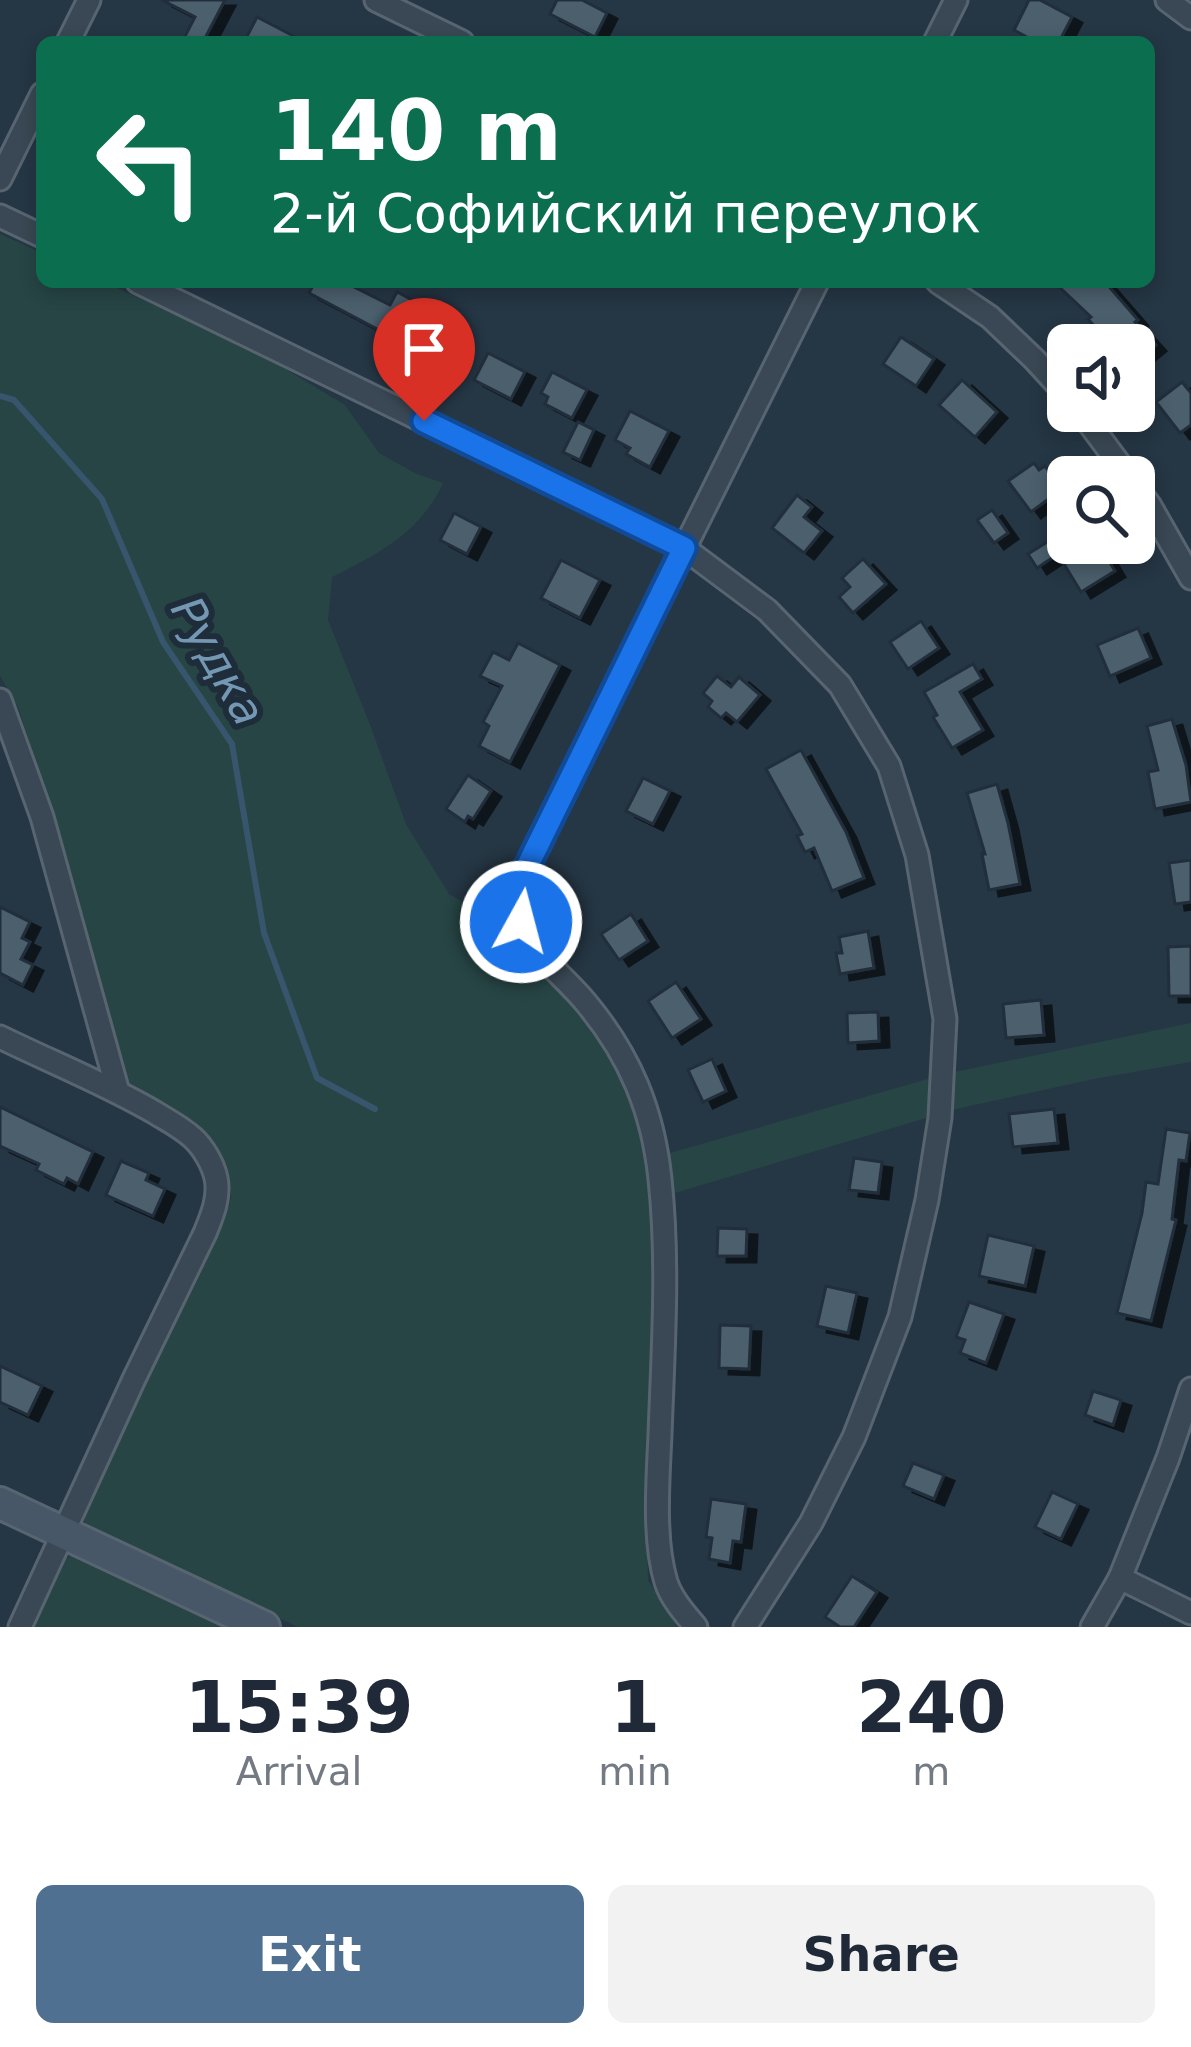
<!DOCTYPE html>
<html lang="en">
<head>
<meta charset="utf-8">
<style>
	body { margin:0; font-family:"DejaVu Sans",sans-serif; background:#f2f2f3; color:#1f2937; height:100vh; display:flex; flex-direction:column; font-size:45px; white-space:nowrap }
	* { box-sizing:border-box; margin:0 }
	p { font-size:39px; color:#747a83 }
	.icon { flex:none; width:66px; height:66px; fill:none; stroke:currentColor; stroke-width:2; stroke-linecap:round; stroke-linejoin:round }
	.map { position:relative; height:1627px; overflow:hidden }
	.details { display:flex; flex-direction:column; background:#fff; flex:1 }
	.details>* { flex:none }
	.hud { position:absolute; left:36px; top:36px; width:1119px; height:252px; border-radius:18px; box-shadow:0 6px 18px #0003; background:#0b6e4f; color:#fff; overflow:hidden }
	.fabs { position:absolute; left:1047px; top:324px; display:grid; gap:24px }
	.fabs a { display:grid; place-items:center; width:108px; height:108px; border-radius:18px; background:#fff; box-shadow:0 6px 18px #0003; font-size:60px }
	.pin { position:absolute; display:grid; place-items:center; width:102px; height:102px; color:#fff; margin:-123px -51px; border-radius:50% 50% 50% 0; rotate:-45deg; box-shadow:0 0 12px #0007 }
	.pin .icon { rotate:45deg }
	.me { position:absolute; width:132px; margin:-66px; rotate:7deg; stroke-linejoin:round; filter:drop-shadow(0 0 9px #0008) }
	.turn { display:flex; align-items:center; gap:42px; height:252px; padding:0 36px; font-size:54px }
	.turn .icon { width:156px; height:156px; stroke-width:2.5 }
	.turn b { display:block; font-size:84px; line-height:102px }
	.eta { display:flex; justify-content:space-evenly; align-items:center; height:204px; text-align:center }
	.eta b { font-size:72px; font-weight:700; line-height:84px }
	.action { display:flex; gap:24px; margin-top:auto; padding:24px 36px }
	.action a { flex:1; height:138px; border-radius:18px; background:#4f7091; color:#fff; font-size:48px; font-weight:700; line-height:138px; text-align:center }
	.action a+a { background:#f2f2f3; color:#1f2937 }
	.map>svg:first-child { display:block }
	.green { fill:#274545 }
	.lines { fill:none; stroke-linecap:round; stroke-linejoin:round }
	.stream { stroke:#37556d; stroke-width:6 }
	.building { fill:#4b5e6d; stroke:#202f3b; stroke-width:3; filter:url(#shadow) }
	.street-casing { stroke:#586571; stroke-width:27 }
	.secondary-casing { stroke:#586571; stroke-width:36 }
	.street { stroke:#394854; stroke-width:21 }
	.secondary { stroke:#475767; stroke-width:30 }
	.route-casing { stroke:#114b97; stroke-width:30 }
	.route { stroke:#1a73e8; stroke-width:21 }
	.labels { text-anchor:middle; dominant-baseline:central; stroke-width:12; stroke-linejoin:round; paint-order:stroke }
	.water-label { font-size:45px; font-style:italic; fill:#7497b3; stroke:#1e2d39 }
</style>
</head>
<body>
<div class="map">
<svg width="1191" height="1627" viewBox="0 0 1191 1627">
	<defs>
		<filter id="shadow"><feDropShadow dx="10" dy="6" stdDeviation="0" flood-color="#0009"/></filter>
	</defs>
	<rect width="100%" height="100%" fill="#253644"/>
	<!-- green -->
	<g class="green">
		<path d="M0,234L42,253V282H104L264,356L345,405L379,453L415,473L443,483C422,531 377,555 332,577L328,620L369,722L406,824L449,894L509,927L561,988L602,1041L639,1120L650,1159L656,1317L647,1533L648,1580L677,1627H298L85,1527L84,1512L231,1199L229,1180L214,1145L178,1116L130,1091L120,1070L61,848L63,845L18,707L0,676Z"/>
		<polygon points="1191,1023 1191,1062 1094,1079 952,1110 954,1072"/>
		<polygon points="938,1076 933,1116 668,1195 663,1155"/>
		<polygon points="72,1554 88,1555 236,1627 29,1627 59,1565"/>
	</g>
	<g class="lines">
		<!-- stream -->
		<polyline class="stream" points="0,396 14,400 102,499 163,642 232,744 264,933 317,1078 375,1109"/>
	</g>
	<!-- building -->
	<g class="building">
		<polygon points="162,0 225,0 203,42 182,42 195,17"/>
		<polygon points="557,0 582,0 607,13 595,37 550,14"/>
		<polygon points="1029,0 1040,0 1072,17 1059,42 1036,42 1014,30"/>
		<polygon points="257,17 305,42 244,42"/>
		<polygon points="315,282 344,282 390,305 397,292 453,321 434,359 309,293"/>
		<polygon points="1054,282 1105,282 1138,320 1135,322 1156,345 1134,363 1134,345 1119,345 1107,331 1102,335 1088,319 1091,317"/>
		<polygon points="901,337 934,359 916,386 883,364"/>
		<polygon points="488,353 525,372 511,399 474,380"/>
		<polygon points="552,372 587,390 572,418 545,404 548,397 541,393"/>
		<polygon points="962,380 997,412 975,437 939,405"/>
		<polygon points="1182,382 1191,393 1191,425 1180,433 1156,402"/>
		<polygon points="630,411 669,431 650,467 626,454 630,448 615,440"/>
		<polygon points="578,422 594,430 580,460 563,452"/>
		<polygon points="1034,463 1039,470 1045,466 1062,489 1031,512 1008,481"/>
		<polygon points="797,495 812,507 804,517 822,531 804,553 772,528"/>
		<polygon points="992,510 1008,533 994,543 977,520"/>
		<polygon points="454,513 481,527 467,554 440,540"/>
		<polygon points="1068,529 1068,543 1098,543 1115,571 1081,592 1058,554 1037,568 1028,554"/>
		<polygon points="863,559 886,584 853,613 839,597 850,587 842,578"/>
		<polygon points="561,560 600,580 580,618 541,598"/>
		<polygon points="921,621 939,648 908,669 890,642"/>
		<polygon points="1138,628 1151,658 1110,676 1097,645"/>
		<polygon points="518,643 560,665 510,762 479,746 489,726 483,722 502,686 480,676 493,652 509,660"/>
		<polygon points="973,664 982,679 960,692 983,730 952,748 933,717 937,715 924,692"/>
		<polygon points="717,676 731,687 739,677 760,695 737,722 726,713 721,718 708,707 712,701 703,693"/>
		<polygon points="1172,719 1186,765 1191,802 1155,809 1148,772 1158,770 1147,726"/>
		<polygon points="801,750 846,832 864,878 832,891 814,848 805,852 797,836 802,834 766,769"/>
		<polygon points="468,775 491,791 473,819 468,816 465,822 446,809"/>
		<polygon points="643,778 670,791 653,824 626,811"/>
		<polygon points="997,784 1008,823 1020,884 989,890 982,854 985,854 967,793"/>
		<polygon points="1191,860 1191,902 1175,904 1169,863"/>
		<polygon points="0,907 30,922 22,938 30,942 21,959 33,965 23,985 0,973"/>
		<polygon points="631,914 648,941 619,960 601,934"/>
		<polygon points="868,931 874,968 840,974 836,953 842,953 839,937"/>
		<polygon points="1191,946 1191,996 1169,996 1168,947"/>
		<polygon points="676,982 701,1019 672,1038 648,1001"/>
		<polygon points="1041,1000 1044,1035 1006,1038 1003,1004"/>
		<polygon points="878,1012 879,1041 848,1043 847,1013"/>
		<polygon points="712,1059 726,1091 703,1102 688,1070"/>
		<polygon points="0,1107 93,1152 78,1184 67,1178 64,1184 36,1170 39,1164 0,1146"/>
		<polygon points="1054,1109 1058,1143 1013,1147 1009,1114"/>
		<polygon points="1166,1129 1190,1133 1186,1161 1179,1160 1172,1219 1176,1220 1151,1321 1117,1313 1142,1213 1146,1182 1158,1184"/>
		<polygon points="854,1158 882,1162 878,1193 849,1190"/>
		<polygon points="121,1161 149,1173 146,1180 165,1189 153,1216 106,1195"/>
		<polygon points="718,1228 747,1229 746,1256 717,1256"/>
		<polygon points="988,1235 1034,1246 1025,1286 979,1276"/>
		<polygon points="826,1286 857,1293 848,1333 817,1326"/>
		<polygon points="969,1302 1004,1314 986,1363 960,1353 965,1340 956,1337"/>
		<polygon points="720,1325 751,1326 749,1369 719,1368"/>
		<polygon points="0,1366 42,1386 28,1415 0,1402"/>
		<polygon points="1093,1391 1121,1400 1113,1425 1085,1415"/>
		<polygon points="913,1463 944,1475 934,1499 903,1486"/>
		<polygon points="1052,1492 1078,1504 1061,1539 1035,1527"/>
		<polygon points="711,1499 746,1504 741,1542 733,1541 730,1563 709,1559 712,1538 706,1537"/>
		<polygon points="852,1576 877,1592 854,1627 840,1627 825,1617"/>
	</g>
	<g class="lines">
		<defs>
			<g id="street">
				<polyline points="376,0 462,42"/>
				<polyline points="1167,0 1191,18"/>
				<polyline points="68,42 89,0"/>
				<polyline points="935,42 956,0"/>
				<polyline points="0,179 42,94"/>
				<polyline points="0,216 42,236"/>
				<polyline points="138,282 684,548 767,610 840,685 889,766 917,855 945,1019 940,1118 927,1200 900,1317 854,1437 811,1523 745,1627"/>
				<polyline points="938,282 990,317 1034,359 1068,396"/>
				<polyline points="1080,411 1129,477"/>
				<polyline points="1134,484 1150,506 1191,578"/>
				<polyline points="0,700 42,817 118,1092"/>
				<path d="M0,1037C51,1062 104,1083 154,1112C167,1120 181,1127 193,1138C203,1147 213,1164 216,1178C220,1197 212,1216 205,1233L134,1379L20,1627"/>
				<polyline points="1120,1578 1191,1613"/>
				<path d="M696,1627C685,1614 671,1598 666,1582C653,1539 658,1480 660,1435C663,1350 669,1264 660,1179C653,1111 630,1056 587,1004C564,975 523,948 517,909C514,888 527,867 535,848L817,282"/>
				<polyline points="1092,1627 1120,1578 1168,1458 1191,1389"/>
			</g>
			<polyline id="secondary" points="0,1503 264,1627"/>
		</defs>
		<!-- street casing -->
		<use href="#street" class="street-casing"/>
		<!-- secondary casing -->
		<use href="#secondary" class="secondary-casing"/>
		<!-- street -->
		<use href="#street" class="street"/>
		<!-- secondary -->
		<use href="#secondary" class="secondary"/>
	</g>
	<g class="lines">
		<defs>
			<polyline id="route" points="424,421 684,548 520,881 516,904 521,922"/>
		</defs>
		<!-- route casing -->
		<use href="#route" class="route-casing"/>
		<!-- route -->
		<use href="#route" class="route"/>
	</g>
	<g class="labels">
		<!-- water labels -->
		<g class="water-label">
			<text transform="translate(218 661) rotate(60)">Рудка</text>
		</g>
	</g>
</svg>
<div class="fabs">
<a><svg class="icon" aria-label="sound" viewBox="0 0 24 24"><path d="M4 9h4l5-4v14l-5-4H4zM17 9q2 3 0 6"/></svg></a>
<a><svg class="icon" aria-label="search" viewBox="0 0 24 24"><circle cx="10" cy="10" r="6"/><path d="M15 15l6 6"/></svg></a>
</div>
<div class="pin" style="left:424px;top:421px;background:#d93025"><svg class="icon" aria-label="arrive" viewBox="0 0 24 24"><path d="M6 21V4h12l-3 4 3 4H6"/></svg></div>
<svg class="me" style="left:521px;top:922px" viewBox="-20 -20 40 40"><circle r="17" fill="#1a73e8" stroke="#fff" stroke-width="3"/><path d="M0-11L8 9 0 5-8 9z" fill="#fff"/></svg>
<div class="hud">
<div class="turn"><svg class="icon" aria-label="left" viewBox="0 0 24 24"><path d="M17 20v-9H6M10 6l-5 5 5 5"/></svg><div><b>140 m</b>2-й Софийский переулок</div></div>
</div>
</div>
<section class="details">
<div class="eta">
<div><b>15:39</b><p>Arrival</p></div>
<div><b>1</b><p>min</p></div>
<div><b>240</b><p>m</p></div>
</div>
<div class="action"><a>Exit</a><a>Share</a></div>
</section>
</body>
</html>
